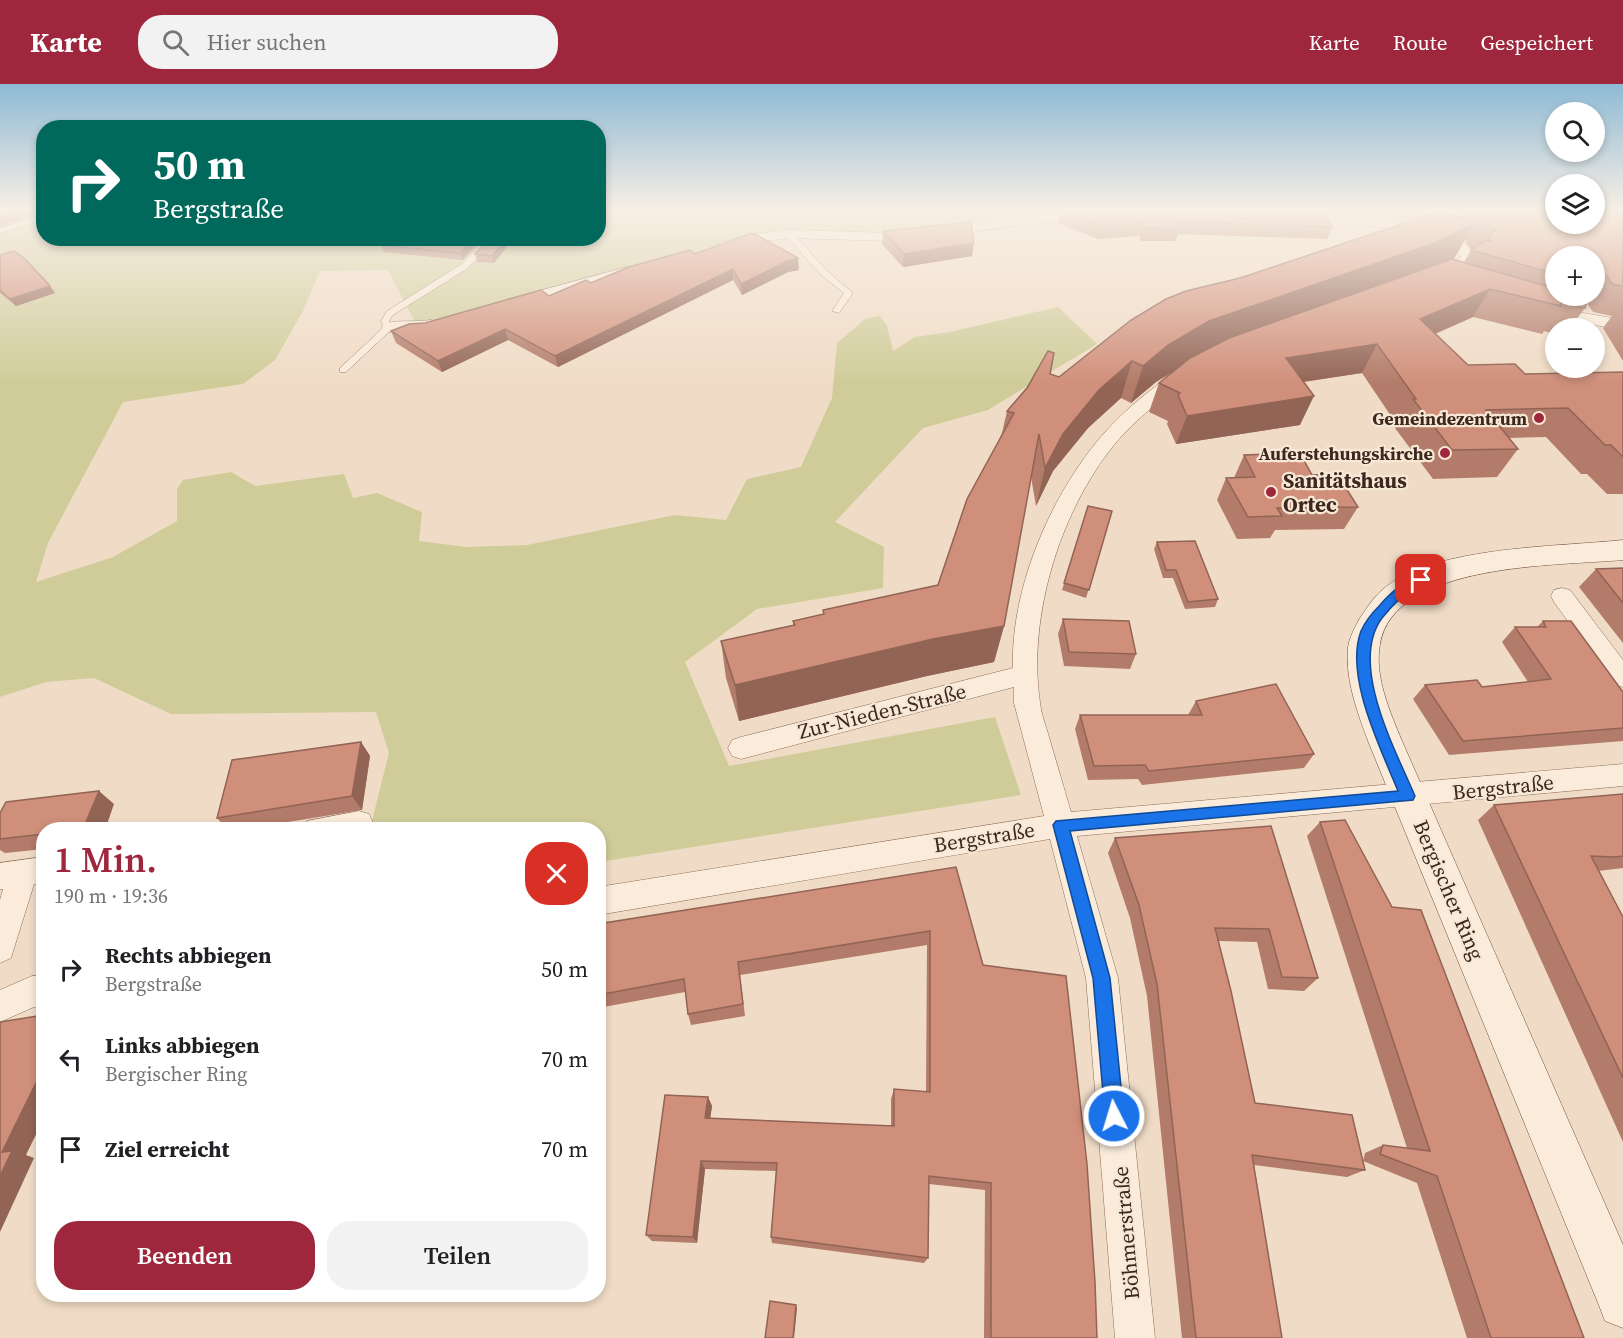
<!DOCTYPE html>
<html lang="de">
<head>
<meta charset="utf-8">
<style>
	body { margin:0; font-family:"Source Serif 4",serif; background:#f2f2f2; color:#202124; height:100vh; display:flex; flex-direction:column; font-size:22px; white-space:nowrap }
	* { box-sizing:border-box; margin:0 }
	p { font-size:20px; color:#757577 }
	.icon { flex:none; width:33px; height:33px; fill:none; stroke:currentColor; stroke-width:2; stroke-linecap:round; stroke-linejoin:round }
	.map { position:relative; flex:1; overflow:hidden }
	.drawer { position:absolute; left:36px; top:738px; width:570px; height:480px; display:flex; flex-direction:column; background:#fff; border-radius:24px; box-shadow:0 3px 9px #0003 }
	.drawer>* { flex:none }
	.hud { position:absolute; left:36px; top:36px; width:570px; height:126px; border-radius:24px; box-shadow:0 3px 9px #0003; background:#00695c; color:#fff; overflow:hidden }
	.controls { position:absolute; left:1545px; top:18px; display:grid; gap:12px }
	.controls a { display:grid; place-items:center; width:60px; height:60px; border-radius:50%; background:#fff; box-shadow:0 3px 9px #0003; font-size:30px }
	.pin { position:absolute; display:grid; place-items:center; width:51px; height:51px; color:#fff; margin:-26px; border-radius:12px; box-shadow:0 3px 9px #0006 }
	.me { position:absolute; width:66px; margin:-33px; rotate:355deg; stroke-linejoin:round; filter:drop-shadow(0 0 4px #0008) }
	.turn { display:flex; align-items:center; gap:21px; height:126px; padding:0 18px; font-size:27px }
	.turn .icon { width:78px; height:78px; stroke-width:2.5 }
	.turn b { display:block; font-size:42px; line-height:51px }
	.round { display:grid; place-items:center; flex:none; width:63px; height:63px; border-radius:24px; background:#f2f2f2 }
	.summary { display:flex; align-items:center; justify-content:space-between; height:102px; padding:0 18px }
	h1 { font-size:36px; font-weight:600; line-height:45px; color:#9f273d }
	.button { display:flex; gap:12px; margin-top:auto; padding:12px 18px }
	.button a { flex:1; height:69px; border-radius:24px; background:#9f273d; color:#fff; font-size:24px; font-weight:600; line-height:69px; text-align:center }
	.button a+a { background:#f2f2f2; color:#202124 }
	ul { padding:0; list-style:none }
	li { display:flex; align-items:center; gap:18px; height:90px; padding:0 18px }
	li div { flex:1 }
	li b { display:block; font-size:22px }
	li em { font-style:normal }
	header { display:flex; align-items:center; gap:36px; box-sizing:border-box; height:84px; padding:0 30px; background:#9f273d; color:#fff }
	header strong { font-size:28px }
	nav { display:flex; gap:33px; margin-inline-start:auto; font-size:21px }
	.search { width:420px; height:54px; background:#f2f2f2; display:flex; align-items:center; gap:15px; box-sizing:border-box; padding:0 21px; border-radius:24px; color:#757577; font-size:22px }
	.map>svg:first-child { display:block }
	.green { fill:#cfcc99 }
	.lines { fill:none; stroke-linecap:round; stroke-linejoin:round }
	.lane-casing { stroke:#8d6d5a; stroke-width:1 }
	.street-casing { stroke:#8d6d5a; stroke-width:1 }
	.secondary-casing { stroke:#6f4e3d; stroke-width:1 }
	.lane { fill:#faebda; fill-rule:evenodd }
	.street { fill:#faebda; fill-rule:evenodd }
	.secondary { fill:#faebda; fill-rule:evenodd }
	.wall { fill:#b37b69; fill-rule:evenodd }
	.shaded-wall { fill:#926455 }
	.building { fill:#d08f7a; stroke:#926455; stroke-width:1.5 }
	.route { fill:#1a73e8; stroke:#114b97; stroke-width:1.5 }
	.poi-dot { fill:#9f273d; stroke:#f7e8d6; stroke-width:2 }
	.labels { text-anchor:middle; dominant-baseline:central; stroke-width:4.5; stroke-linejoin:round; paint-order:stroke }
	.far-poi-label { font-size:18px; font-weight:bold; fill:#3c281f; stroke:#f7e8d6; text-anchor:end }
	.poi-label { font-size:21px; font-weight:bold; fill:#3c281f; stroke:#f7e8d6; text-anchor:start }
	.street-label { font-size:21px; fill:#3c281f; stroke:#f7e8d6 }
</style>
</head>
<body>
<header>
<strong>Karte</strong>
<div class="search"><svg class="icon" aria-label="search" viewBox="0 0 24 24"><circle cx="10" cy="10" r="6"/><path d="M15 15l6 6"/></svg>Hier suchen</div>
<nav><a>Karte</a><a>Route</a><a>Gespeichert</a></nav>
</header>
<div class="map">
<svg width="1623" height="1254" viewBox="0 0 1623 1254">
	<rect width="100%" height="100%" fill="#f0dcc6"/>
	<!-- green -->
	<g class="green">
		<polygon points="0,125 43,125 44,154 598,154 599,125 1017,125 1025,129 884,150 773,149 418,244 388,186 320,187 303,227 275,276 243,300 123,318 48,459 36,498 113,473 177,437 177,405 183,396 231,388 255,402 344,390 353,414 377,409 422,428 419,457 467,463 527,461 675,431 726,436 747,395 801,383 832,314 837,259 865,235 880,232 887,242 893,267 915,253 950,248 1058,223 1097,260 988,326 923,344 835,438 884,463 883,504 757,525 685,578 729,682 995,633 1021,711 599,778 598,746 370,745 389,669 376,628 171,630 94,594 46,598 0,613"/>
		<polygon points="1380,125 1433,125 1451,148 1410,141"/>
	</g>
	<g class="lines">
		<defs>
			<g id="lane">
				<polygon points="44,131 44,136 0,149 0,144"/>
				<polygon points="786,148 792,148 827,187 853,209 839,229 832,227 844,209 821,191 786,152"/>
				<polygon points="486,154 495,154 468,184 393,231 389,237 393,243 392,245 346,288 340,288 340,284 384,243 381,237 387,227 462,180"/>
			</g>
			<g id="street">
				<polygon points="1086,125 1097,126 1099,129 1092,133 890,157 789,154 749,159 726,166 718,161 721,158 748,151 789,146 890,149"/>
				<path d="M1294,128C1336,130 1431,136 1464,159C1469,162 1473,168 1477,173L1471,180L1444,196L1438,194L1436,191L1438,188L1461,173C1436,145 1367,142 1331,139C1317,138 1302,138 1289,135L1287,132L1289,129Z"/>
				<polygon points="627,183 635,188 633,191 512,224 504,219 506,216"/>
				<polygon points="1544,222 1623,236 1623,246 1538,231 1536,227 1538,223"/>
				<path d="M430,236L436,237L438,241L436,245C422,248 390,254 381,243C388,234 417,239 430,236Z"/>
				<path d="M1183,286L1189,287L1192,291L1189,295C1164,313 1141,331 1120,354C1062,420 1027,531 1040,618C1041,630 1046,642 1049,653C1056,678 1064,703 1071,728L1623,680V702L1077,752L1118,894L1155,1254H1115L1086,894L1050,755L598,831V803L1044,732L1014,619V603L741,675L732,672L728,664L732,656L741,653L1013,584C1010,504 1053,405 1107,346C1128,323 1151,305 1177,287Z"/>
				<polygon points="1562,504 1570,506 1623,576 1623,603 1614,601 1554,518 1551,512 1554,506"/>
				<polygon points="359,727 369,730 373,739 370,746 303,746 307,737"/>
				<polygon points="44,773 44,799 34,800 11,874 0,879 0,816 3,805 0,805 0,779"/>
				<polygon points="44,891 44,922 34,923 0,938 0,906 32,892"/>
			</g>
			<path id="secondary" d="M1623,456V476C1559,482 1394,478 1380,560C1374,592 1390,628 1402,657L1623,1161V1244L1605,1237L1598,1219L1368,657C1357,627 1345,595 1348,563C1350,552 1355,543 1360,534C1368,522 1375,511 1387,502C1440,462 1557,463 1623,456Z"/>
		</defs>
		<!-- lane casing -->
		<use href="#lane" class="lane-casing"/>
		<!-- street casing -->
		<use href="#street" class="street-casing"/>
		<!-- secondary casing -->
		<use href="#secondary" class="secondary-casing"/>
		<!-- lane -->
		<use href="#lane" class="lane"/>
		<!-- street -->
		<use href="#street" class="street"/>
		<!-- secondary -->
		<use href="#secondary" class="secondary"/>
	</g>
	<!-- wall -->
	<g class="wall">
		<polygon points="1069,125 1313,125 1332,143 1327,155 1178,150 1175,157 1141,157 1139,152 1098,155 1058,139 1061,126"/>
		<path d="M1462,125H1623V277L1603,244L1612,232L1593,228L1586,218L1585,224L1570,244H1556V250L1544,247L1542,250L1473,233L1435,250L1468,281L1525,290L1623,288V410H1607L1587,390H1581L1546,353L1509,354L1518,365L1497,393L1433,395L1395,344L1397,341L1362,289L1304,298L1300,341L1176,360L1167,340L1168,337L1149,328L1159,299L1174,287L1156,298L1131,319L1121,314L1088,344L1053,387L1036,422L1031,393L1004,542L994,578L927,592L739,637L726,594L721,557L793,541V537L823,531V526L938,501L1002,349L1007,327L1050,290L1059,293L1240,194L1458,132ZM1465,155L1468,162L1472,165L1464,178L1453,175ZM1556,172H1594V212H1556Z"/>
		<polygon points="883,147 972,172 903,183 882,160"/>
		<polygon points="482,154 463,176 383,168 381,161"/>
		<polygon points="489,154 514,154 494,179 477,178 475,170"/>
		<polygon points="695,170 799,186 788,188 742,211 733,196 558,283 508,256 442,288 396,259 391,247 549,212 591,199"/>
		<polygon points="0,171 50,202 55,209 16,222 0,209"/>
		<polygon points="1244,371 1312,391 1358,423 1344,445 1275,446 1270,454 1237,455 1217,416 1226,394 1234,394"/>
		<polygon points="1088,422 1112,427 1086,514 1062,506"/>
		<polygon points="1157,458 1218,515 1215,523 1185,525 1173,494 1163,494 1154,465"/>
		<polygon points="1623,484 1623,559 1579,503 1596,485"/>
		<polygon points="1063,535 1136,570 1130,585 1064,582 1058,550"/>
		<polygon points="1543,537 1623,608 1623,657 1449,671 1413,615 1425,601 1482,603 1528,598 1502,558 1515,543 1537,543"/>
		<polygon points="1196,617 1314,670 1304,684 1142,701 1138,695 1088,696 1075,645 1080,631 1188,631"/>
		<polygon points="361,658 370,672 362,726 239,746 228,746 217,734"/>
		<polygon points="1623,710 1623,784 1598,787 1623,833 1623,1058 1478,736 1494,721"/>
		<polygon points="114,720 44,746 44,765 5,769 0,766 0,729"/>
		<polygon points="1320,738 1584,1254 1467,1254 1417,1099 1363,1077 1365,1069 1383,1061 1407,1064 1307,752"/>
		<polygon points="1271,742 1318,894 1304,907 1268,905 1257,858 1218,857 1255,1019 1365,1086 1347,1093 1254,1081 1282,1254 1182,1254 1147,912 1130,834 1108,769 1115,754"/>
		<polygon points="956,783 983,881 1097,1254 984,1254 985,1106 929,1100 928,1174 924,1179 772,1159 771,1153 776,1087 705,1085 697,1159 652,1157 646,1151 708,1013 712,1022 710,1034 891,1042 891,1015 894,1005 926,1008 927,861 740,891 745,932 691,941 688,930 685,908 598,924 598,840"/>
	</g>
	<!-- shaded-wall -->
	<g class="shaded-wall">
		<polygon points="27,125 41,125 44,128 44,131 42,129 0,142 0,134"/>
		<polygon points="1034,125 1060,125 1033,129"/>
		<polygon points="1474,140 1454,175 1413,196 1195,274 1156,298 1131,319 1143,282 1168,261 1209,237"/>
		<polygon points="474,154 482,154 463,176 460,169"/>
		<polygon points="506,154 514,154 494,179 492,172"/>
		<polygon points="974,159 972,172 903,183 904,170"/>
		<polygon points="798,174 799,186 788,188 742,211 741,200 787,177"/>
		<polygon points="733,185 733,196 558,283 555,272"/>
		<polygon points="50,202 55,209 16,222 10,215"/>
		<polygon points="1490,205 1473,233 1404,263 1420,235"/>
		<polygon points="505,245 508,256 442,288 438,277"/>
		<polygon points="1377,260 1362,289 1273,302 1286,274"/>
		<polygon points="1132,277 1121,314 1088,344 1053,387 1036,422 1045,384 1063,350 1099,306"/>
		<polygon points="1314,312 1300,341 1176,360 1187,332"/>
		<polygon points="1004,542 994,578 927,592 739,637 735,601 933,555"/>
		<polygon points="361,658 370,672 362,726 352,712"/>
		<polygon points="99,707 114,720 105,746 83,745"/>
		<polygon points="37,997 44,999 44,1034 26,1071 34,1074 0,1148 0,1092 2,1068"/>
		<polygon points="708,1013 712,1022 709,1043 705,1034"/>
		<polygon points="701,1077 705,1085 697,1159 693,1153"/>
		<polygon points="796,1221 797,1225 794,1254 793,1254"/>
	</g>
	<!-- building -->
	<g class="building">
		<polygon points="0,125 27,125 0,134"/>
		<polygon points="1069,125 1312,126 1324,127 1332,143 1176,137 1179,145 1145,144 1143,139 1101,142 1061,126"/>
		<polygon points="1479,125 1556,125 1556,140 1594,140 1594,125 1623,125 1623,202 1612,200 1597,178 1594,187 1594,172 1556,172 1556,190 1471,166 1486,156 1491,158 1489,153 1495,146 1483,135"/>
		<polygon points="1444,126 1474,140 1432,160 1209,237 1168,261 1143,282 1132,277 1099,306 1063,350 1045,384 1039,350 1004,542 933,555 735,601 721,557 795,541 793,537 824,530 823,526 938,501 967,415 1014,329 1007,327 1027,304 1048,267 1054,269 1050,290 1059,293 1131,236 1166,215 1186,207 1240,194"/>
		<polygon points="971,138 974,159 904,170 883,147"/>
		<polygon points="749,150 755,150 798,174 787,177 741,200 733,185 555,272 505,245 438,277 391,247 409,240 425,239 541,206 549,212 586,196 591,199 629,183 690,166 695,170"/>
		<polygon points="387,154 474,154 460,169 381,161"/>
		<polygon points="489,154 506,154 492,172 475,170"/>
		<polygon points="14,167 25,175 50,202 10,215 0,206 0,171"/>
		<polygon points="1452,175 1546,202 1556,204 1556,212 1588,212 1585,224 1561,218 1561,222 1490,205 1420,235 1468,281 1515,280 1525,290 1623,288 1623,373 1611,361 1605,361 1568,324 1486,326 1518,365 1452,366 1413,315 1416,315 1377,260 1286,274 1314,312 1187,332 1178,311 1180,309 1159,299 1190,274 1229,254"/>
		<polygon points="1300,369 1312,391 1337,390 1358,423 1277,424 1282,432 1248,433 1226,394 1255,393 1244,371"/>
		<polygon points="1088,422 1112,427 1089,506 1064,499"/>
		<polygon points="1195,457 1218,515 1188,518 1176,486 1166,486 1157,458"/>
		<polygon points="1623,484 1623,519 1596,485"/>
		<polygon points="1063,535 1129,537 1136,570 1069,568"/>
		<polygon points="1543,537 1571,537 1623,608 1623,644 1463,657 1425,601 1477,596 1482,603 1551,595 1515,543 1546,543"/>
		<polygon points="1276,600 1314,670 1149,687 1145,681 1094,682 1080,631 1202,631 1196,617"/>
		<polygon points="361,658 352,712 217,734 232,676"/>
		<polygon points="99,707 83,745 44,746 44,750 0,755 0,729 6,718"/>
		<polygon points="1623,710 1623,772 1615,773 1591,772 1623,833 1623,994 1494,721"/>
		<polygon points="1345,736 1392,823 1421,826 1584,1254 1491,1254 1437,1092 1380,1070 1383,1061 1430,1067 1320,738"/>
		<polygon points="1271,742 1318,894 1282,893 1269,845 1215,844 1231,907 1255,1019 1352,1031 1365,1086 1252,1071 1282,1254 1196,1254 1157,900 1139,821 1115,754"/>
		<polygon points="956,783 983,881 1066,892 1087,1080 1095,1198 1097,1254 991,1254 991,1099 929,1092 928,1174 771,1153 777,1079 701,1077 693,1153 646,1151 665,1011 708,1013 705,1034 894,1042 894,1005 930,1008 930,847 738,878 743,920 688,930 684,895 598,911 598,840"/>
		<polygon points="44,931 44,995 37,997 2,1068 12,1067 0,1092 0,938"/>
		<polygon points="770,1217 796,1221 793,1254 765,1254"/>
	</g>
	<!-- sky -->
	<linearGradient id="sky" x2="0" y2="1"><stop stop-color="#8ebad4"/><stop offset="0.42" stop-color="#f8efe5"/><stop offset="1" stop-color="#f8efe5" stop-opacity="0"/></linearGradient>
	<rect width="1623" height="301" fill="url(#sky)"/>
	<!-- route -->
	<path class="route" d="M1421,492L1427,496C1423,501 1417,502 1412,506C1400,513 1390,524 1382,534C1348,580 1396,667 1415,712L1413,716L1070,747L1110,894L1124,1032L1121,1038L1114,1041L1108,1038L1105,1032L1093,894L1053,741L1056,737L1398,707C1381,665 1344,592 1361,547C1365,538 1373,528 1380,521C1391,508 1404,497 1421,492Z"/>
	<!-- markers -->
	<g class="poi-dot">
		<circle cx="1539" cy="334" r="6"/>
		<circle cx="1445" cy="369" r="6"/>
		<circle cx="1271" cy="408" r="6"/>
	</g>
	<g class="labels">
		<!-- far-poi labels -->
		<g class="far-poi-label">
			<text x="1527" y="334">Gemeindezentrum</text>
			<text x="1433" y="369">Auferstehungskirche</text>
		</g>
		<!-- poi labels -->
		<g class="poi-label">
			<text x="1283" y="396">Sanitätshaus<tspan x="1283" dy="24">Ortec</tspan></text>
		</g>
		<!-- street labels -->
		<g class="street-label">
			<text transform="translate(882 627) rotate(-14)">Zur-Nieden-Straße</text>
			<text transform="translate(1503 703) rotate(-6)">Bergstraße</text>
			<text transform="translate(984 753) rotate(-9)">Bergstraße</text>
			<text transform="translate(1449 806) rotate(67)">Bergischer Ring</text>
			<text transform="translate(1126 1149) rotate(-95)">Böhmerstraße</text>
		</g>
	</g>
</svg>
<div class="controls">
<a><svg class="icon" aria-label="search" viewBox="0 0 24 24"><circle cx="10" cy="10" r="6"/><path d="M15 15l6 6"/></svg></a>
<a><svg class="icon" aria-label="layers" viewBox="0 0 24 24"><path d="M12 4l9 5-9 5-9-5zM3 14l9 5 9-5"/></svg></a>
<a>+</a>
<a>−</a>
</div>
<div class="pin" style="left:1421px;top:496px;background:#d93025"><svg class="icon" aria-label="arrive" viewBox="0 0 24 24"><path d="M6 21V4h12l-3 4 3 4H6"/></svg></div>
<svg class="me" style="left:1114px;top:1032px" viewBox="-20 -20 40 40"><circle r="17" fill="#1a73e8" stroke="#fff" stroke-width="3"/><path d="M0-11L8 9 0 5-8 9z" fill="#fff"/></svg>
<div class="hud">
<div class="turn"><svg class="icon" aria-label="right" viewBox="0 0 24 24"><path d="M7 20v-9h11M14 6l5 5-5 5"/></svg><div><b>50 m</b>Bergstraße</div></div>
</div>
<section class="drawer">
<div class="summary"><div><h1>1 Min.</h1><p>190 m · 19:36</p></div><a class="round" style="background:#d93025;color:#fff"><svg class="icon" aria-label="close" viewBox="0 0 24 24"><path d="M6 6l12 12M18 6L6 18"/></svg></a></div>
<ul>
<li><svg class="icon" aria-label="right" viewBox="0 0 24 24"><path d="M7 20v-9h11M14 6l5 5-5 5"/></svg><div><b>Rechts abbiegen</b><p>Bergstraße</p></div><em>50 m</em></li>
<li><svg class="icon" aria-label="left" viewBox="0 0 24 24"><path d="M17 20v-9H6M10 6l-5 5 5 5"/></svg><div><b>Links abbiegen</b><p>Bergischer Ring</p></div><em>70 m</em></li>
<li><svg class="icon" aria-label="arrive" viewBox="0 0 24 24"><path d="M6 21V4h12l-3 4 3 4H6"/></svg><div><b>Ziel erreicht</b></div><em>70 m</em></li>
</ul>
<div class="button"><a>Beenden</a><a>Teilen</a></div>
</section>
</div>
</body>
</html>
